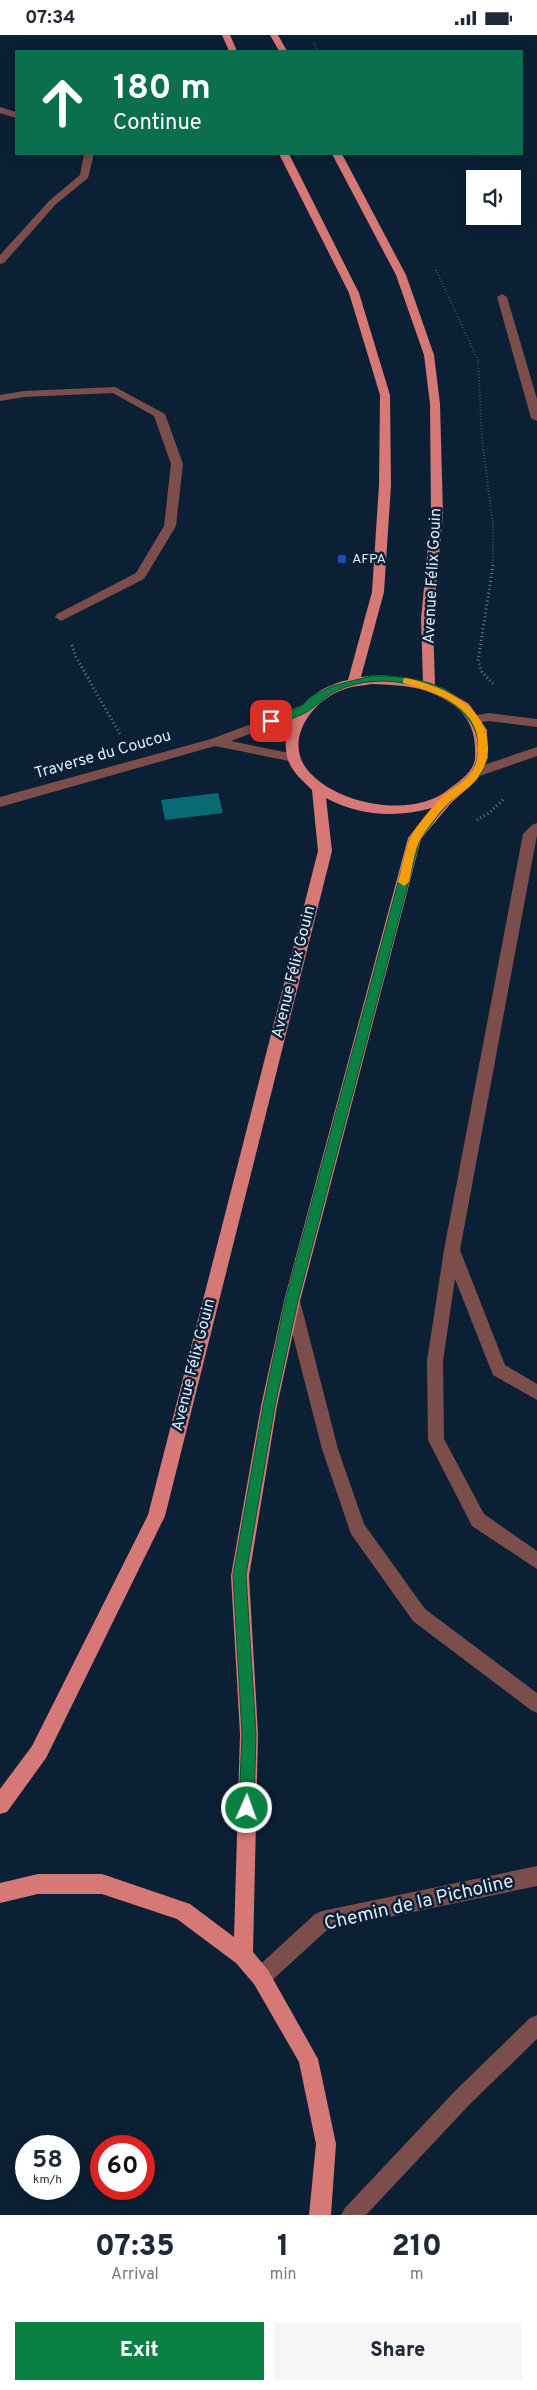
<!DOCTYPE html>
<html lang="en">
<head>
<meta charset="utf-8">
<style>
	body { margin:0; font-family:Overpass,sans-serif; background:#f6f6f7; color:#1f2937; height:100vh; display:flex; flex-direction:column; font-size:19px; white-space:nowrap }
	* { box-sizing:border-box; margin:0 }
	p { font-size:16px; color:#747a83 }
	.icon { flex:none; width:28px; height:28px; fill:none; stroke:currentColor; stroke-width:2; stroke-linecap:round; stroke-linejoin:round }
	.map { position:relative; height:2180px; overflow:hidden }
	.drawer { display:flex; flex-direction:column; background:#fff; flex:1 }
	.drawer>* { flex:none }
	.hud { position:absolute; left:15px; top:15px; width:508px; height:105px; border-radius:0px; box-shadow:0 2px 12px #0003; background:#0b6e4f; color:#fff; overflow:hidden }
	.buttons { position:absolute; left:466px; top:135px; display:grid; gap:10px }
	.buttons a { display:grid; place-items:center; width:55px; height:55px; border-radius:0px; background:#fff; box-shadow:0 2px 12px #0003; font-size:25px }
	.speed { position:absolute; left:15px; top:2100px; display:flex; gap:10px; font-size:25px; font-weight:700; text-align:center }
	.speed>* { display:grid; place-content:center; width:65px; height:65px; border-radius:50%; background:#fff; box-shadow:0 2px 12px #0003; line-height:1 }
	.speed small { font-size:12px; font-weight:400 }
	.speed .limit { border:8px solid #d22; background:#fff; color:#111 }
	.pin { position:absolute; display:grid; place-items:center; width:42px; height:42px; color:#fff; margin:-21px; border-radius:10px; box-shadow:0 2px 8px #0006 }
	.me { position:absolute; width:55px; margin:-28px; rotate:2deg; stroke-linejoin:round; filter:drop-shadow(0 0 4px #0008) }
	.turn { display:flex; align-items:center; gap:18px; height:105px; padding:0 15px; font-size:22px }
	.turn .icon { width:65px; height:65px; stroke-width:2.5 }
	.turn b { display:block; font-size:35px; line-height:42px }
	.eta { display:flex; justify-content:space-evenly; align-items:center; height:85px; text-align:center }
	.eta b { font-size:30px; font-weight:800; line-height:35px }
	.action { display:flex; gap:10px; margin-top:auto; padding:10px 15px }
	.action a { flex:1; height:58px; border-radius:0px; background:#0b8043; color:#fff; font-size:20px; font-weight:800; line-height:58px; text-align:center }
	.action a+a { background:#f6f6f7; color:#1f2937 }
	.status { display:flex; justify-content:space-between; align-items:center; height:35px; padding:0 25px; background:#fff; direction:ltr }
	.status svg { height:14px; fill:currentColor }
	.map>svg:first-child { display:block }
	.water { fill:#0a6a73 }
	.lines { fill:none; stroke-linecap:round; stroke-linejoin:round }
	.path-far1 { stroke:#67798c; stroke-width:2; stroke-dasharray:0.5 2.5; stroke-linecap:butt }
	.path { stroke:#67798c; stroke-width:3; stroke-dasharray:1 3; stroke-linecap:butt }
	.lane { fill:#7b4d4b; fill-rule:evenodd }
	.street { fill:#7b4d4b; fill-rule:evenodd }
	.primary { fill:#d67876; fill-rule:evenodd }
	.route { fill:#0b8043; stroke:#07532c }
	.slow { fill:#f59e0b }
	.transit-dot { fill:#1a4fb4; stroke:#0b2035; stroke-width:2 }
	.labels { text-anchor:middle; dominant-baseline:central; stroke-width:5; stroke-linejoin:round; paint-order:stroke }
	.far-poi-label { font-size:14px; fill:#dceaf9; stroke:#0b2035; text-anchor:start }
	.street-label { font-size:16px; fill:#dceaf9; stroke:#0b2035 }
	.near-street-label { font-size:19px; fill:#dceaf9; stroke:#0b2035 }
</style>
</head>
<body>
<div class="status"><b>07:34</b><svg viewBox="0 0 49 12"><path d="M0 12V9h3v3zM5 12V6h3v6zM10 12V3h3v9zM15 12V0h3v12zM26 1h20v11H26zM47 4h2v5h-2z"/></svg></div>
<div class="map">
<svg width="537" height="2180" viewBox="0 0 537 2180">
	<rect width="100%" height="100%" fill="#0b2035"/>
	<!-- water -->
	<polygon class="water" points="218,758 223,778 165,785 161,765"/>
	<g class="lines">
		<!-- path-far1 -->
		<g class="path-far1">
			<polyline points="314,8 318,16"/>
			<polyline points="436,235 478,325 482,405 493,490 493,531"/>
		</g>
		<!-- path -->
		<g class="path">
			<polyline points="493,530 478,626 482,637 494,650"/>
			<polyline points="72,610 76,622 121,701"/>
			<polyline points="477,785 489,778 504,764"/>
		</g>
		<!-- lane -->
		<g class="lane">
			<polygon points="502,259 507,262 537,364 537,386 531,383 497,262"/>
			<polygon points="537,788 537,800 460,1215 505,1330 537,1349 537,1365 493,1340 455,1244 443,1326 444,1404 484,1479 537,1516 537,1534 472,1491 428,1405 427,1326 444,1215 523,799 532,790"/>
		</g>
		<!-- street -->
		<g class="street">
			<polygon points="0,72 16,77 16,83 0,78"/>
			<polygon points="84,119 94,119 88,143 56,169 4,228 0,229 0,220 50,165 80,140"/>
			<polygon points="115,352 165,379 183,429 176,491 144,544 61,586 55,582 57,579 136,538 164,491 171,429 154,381 113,358 24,362 0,366 0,360 24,356"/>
			<polygon points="305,669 309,670 311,673 309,676 231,706 299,720 300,723 299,726 294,727 215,711 0,772 0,762 211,704"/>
			<polygon points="489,678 537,684 537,692 489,686 475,688 469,684 471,681"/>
			<polygon points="537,712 537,721 477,742 470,737 472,734"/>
			<polygon points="292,1259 298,1261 300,1266 338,1414 364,1489 425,1574 537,1658 537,1678 531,1675 413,1586 351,1499 322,1414 284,1266 286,1261"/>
			<polygon points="537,1831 537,1851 327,1895 268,1949 261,1952 254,1949 251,1942 254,1935 315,1879 322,1876"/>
			<polygon points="537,1980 537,2004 470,2069 366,2180 341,2180 345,2173 456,2055 530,1983"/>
		</g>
		<!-- primary -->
		<g class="primary">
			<polygon points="222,0 230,0 237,16 229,16"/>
			<polygon points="270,0 278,0 287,16 279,16"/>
			<path d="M279,119H289L359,258L390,360L391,450L384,557L361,642C382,639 403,641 423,647L421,584L431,480L430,369L424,320L396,240L332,119H342L406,240L434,320L440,369L443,480L433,584L435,651L443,653L469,669L487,695L488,723L477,745L451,768L421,804L300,1266L277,1371L249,1541L258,1699L253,1917L268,1935L318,2024L336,2109L331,2180H309L316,2109L299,2027L254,1949L236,1928L177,1884L102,1859H38L0,1868V1848L38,1839H102L190,1869L234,1902L240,1699L231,1541L261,1371L284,1266L408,803L432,773C397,783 358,781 326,763L332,816L165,1481L46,1723L7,1777L0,1779V1754L32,1711L148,1480L318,816L312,755C303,746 292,737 288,725C276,685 312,652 348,645L372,557L379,450L380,360L349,258ZM371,649C392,650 415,650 434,659C459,670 474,685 475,712C475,720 476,727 471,734C466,742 457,748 449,754C414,784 340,770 310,738C282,708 310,667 342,655C351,651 362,651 371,649Z"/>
		</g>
	</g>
	<!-- route -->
	<path class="route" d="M371,641C392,641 412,642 432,649C467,662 502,697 482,737C475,750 462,755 452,765C440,776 430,792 420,804L298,1266L275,1371L246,1540L256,1699L254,1773L252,1778L247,1780L242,1778L239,1773L242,1699L233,1540L263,1371L285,1266L410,803C419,789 432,773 444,761C454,751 467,747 474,733C482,714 479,695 465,680C435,647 379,637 338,655C327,660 320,668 310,675C300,682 283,686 271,690L266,686L302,671L314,660L332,651Z"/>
	<!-- slow -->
	<path class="slow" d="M406,643C442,651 489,670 488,714C488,723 485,732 480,739C473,751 463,756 452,765C441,774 429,791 421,803C414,815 412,834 409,847L404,851L398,847C402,833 405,816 410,803C415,792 434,770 443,761C453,752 464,748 472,736C477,729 478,720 478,711C480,672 433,656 403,648V644Z"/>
	<!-- markers -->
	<rect class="transit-dot" x="337" y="519" width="10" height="10" rx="2.5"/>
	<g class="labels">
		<!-- far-poi labels -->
		<g class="far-poi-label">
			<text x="352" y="524">AFPA</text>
		</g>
		<!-- street labels -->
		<g class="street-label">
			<text transform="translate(433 541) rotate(-87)">Avenue Félix Gouin</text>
			<text transform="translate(103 720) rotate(-16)">Traverse du Coucou</text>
			<text transform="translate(294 937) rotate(-76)">Avenue Félix Gouin</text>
			<text transform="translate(194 1330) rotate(-76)">Avenue Félix Gouin</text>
		</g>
		<!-- near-street labels -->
		<g class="near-street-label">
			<text transform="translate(419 1868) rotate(-13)">Chemin de la Picholine</text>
		</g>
	</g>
</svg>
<div class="buttons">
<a><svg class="icon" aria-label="sound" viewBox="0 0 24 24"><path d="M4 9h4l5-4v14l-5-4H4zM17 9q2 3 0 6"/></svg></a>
</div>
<div class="speed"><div>58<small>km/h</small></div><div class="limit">60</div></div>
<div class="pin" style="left:271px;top:686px;background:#d93025"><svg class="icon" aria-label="arrive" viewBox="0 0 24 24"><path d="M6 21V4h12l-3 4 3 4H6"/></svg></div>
<svg class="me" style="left:247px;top:1773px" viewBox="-20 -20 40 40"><circle r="17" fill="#0b8043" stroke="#fff" stroke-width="3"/><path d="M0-11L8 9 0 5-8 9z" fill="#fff"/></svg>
<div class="hud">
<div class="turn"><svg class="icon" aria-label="ahead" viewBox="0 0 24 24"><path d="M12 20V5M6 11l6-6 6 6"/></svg><div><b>180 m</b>Continue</div></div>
</div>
</div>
<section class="drawer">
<div class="eta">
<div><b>07:35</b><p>Arrival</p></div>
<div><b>1</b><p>min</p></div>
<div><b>210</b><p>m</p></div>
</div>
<div class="action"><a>Exit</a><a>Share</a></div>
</section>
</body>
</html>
